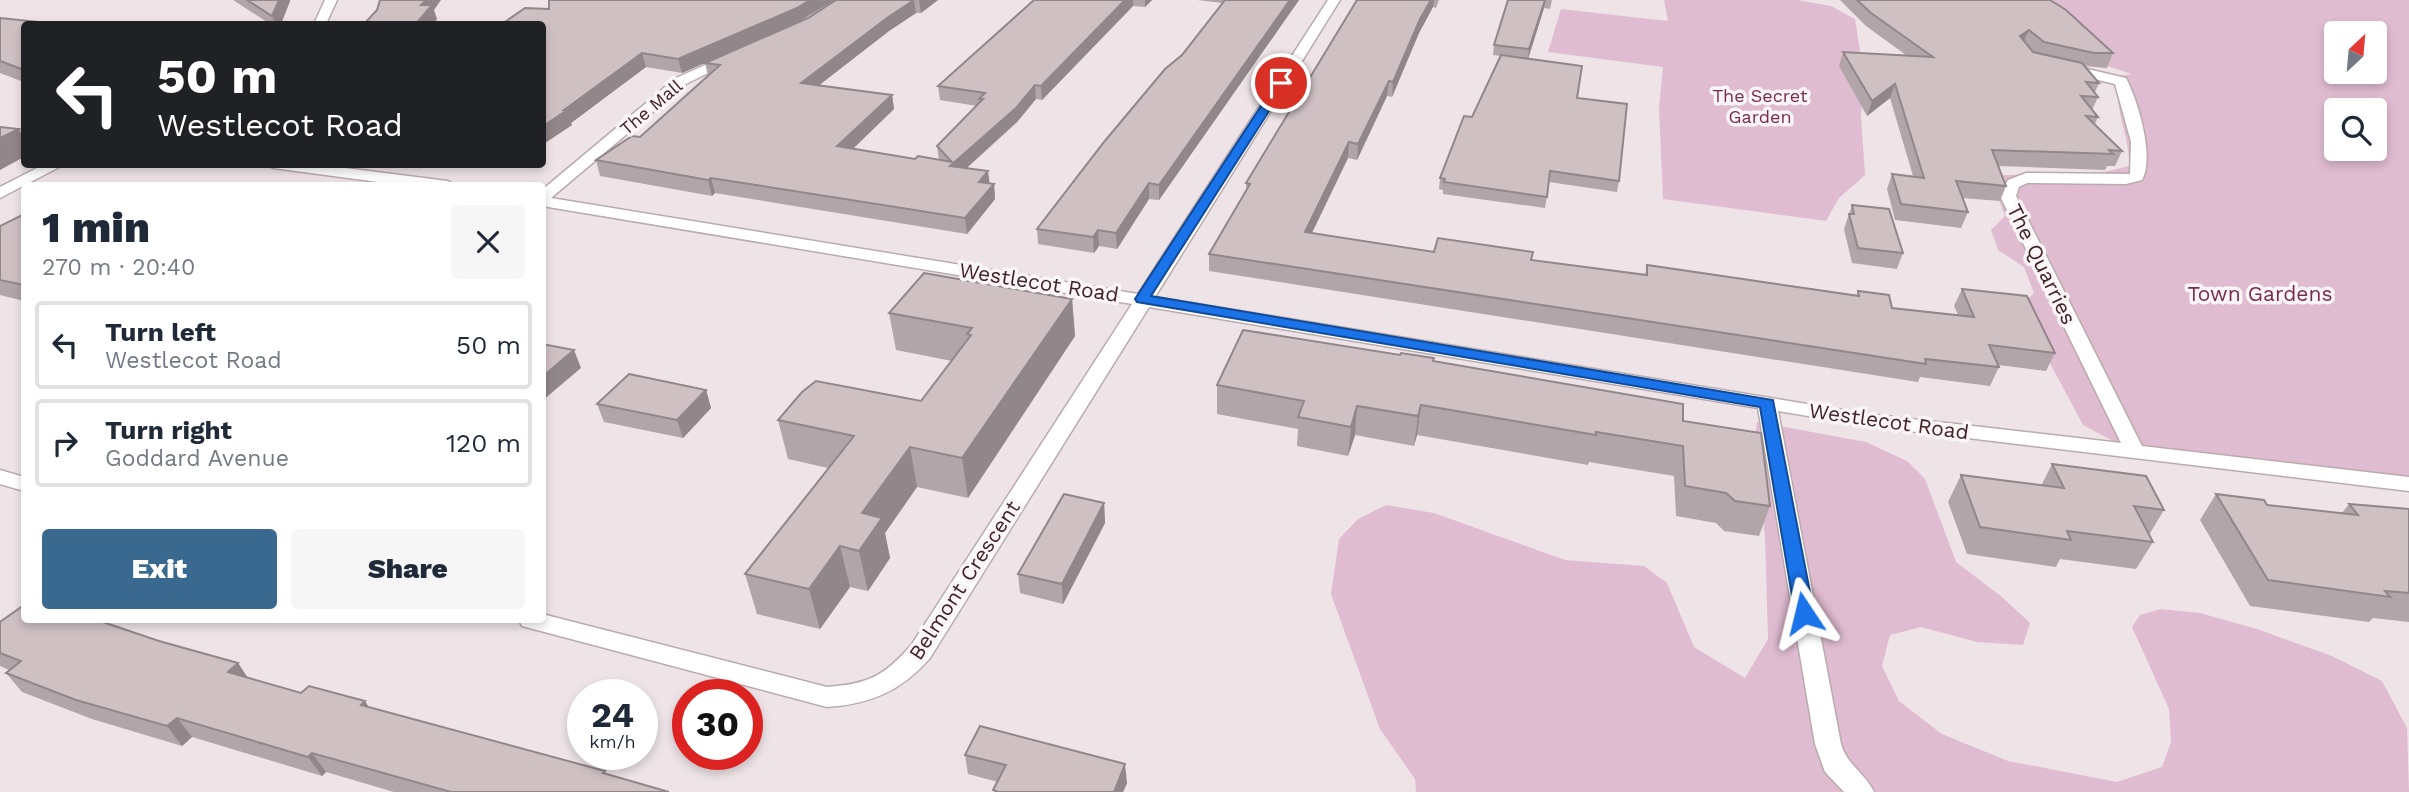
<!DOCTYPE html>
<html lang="en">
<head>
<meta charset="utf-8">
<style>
	body { margin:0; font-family:"Work Sans",sans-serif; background:#f6f6f7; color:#1f2937; height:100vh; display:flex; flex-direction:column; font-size:26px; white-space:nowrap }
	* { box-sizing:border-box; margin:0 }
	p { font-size:23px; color:#747a83 }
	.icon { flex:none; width:38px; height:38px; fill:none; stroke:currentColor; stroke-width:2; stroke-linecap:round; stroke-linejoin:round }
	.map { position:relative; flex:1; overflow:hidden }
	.details { position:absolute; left:21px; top:182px; width:525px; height:441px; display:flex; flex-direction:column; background:#fff; border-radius:7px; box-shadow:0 4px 10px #0003 }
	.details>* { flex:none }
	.top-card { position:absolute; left:21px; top:21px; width:525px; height:147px; border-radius:7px; box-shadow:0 4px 10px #0003; background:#202124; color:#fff; overflow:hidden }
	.needle { width:46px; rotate:26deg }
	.fabs { position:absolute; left:2324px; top:21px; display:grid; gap:14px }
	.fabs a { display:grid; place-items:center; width:63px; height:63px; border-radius:7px; background:#fff; box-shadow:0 4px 10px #0003; font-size:35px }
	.speed { position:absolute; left:567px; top:679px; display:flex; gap:14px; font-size:35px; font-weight:700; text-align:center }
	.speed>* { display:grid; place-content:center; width:91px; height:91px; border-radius:50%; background:#fff; box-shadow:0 4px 10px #0003; line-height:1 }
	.speed small { font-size:18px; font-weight:400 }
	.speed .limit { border:10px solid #d22; background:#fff; color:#111 }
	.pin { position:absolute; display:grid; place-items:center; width:60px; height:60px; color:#fff; margin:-30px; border:4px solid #fff; border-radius:50%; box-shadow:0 2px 7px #0007 }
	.me { position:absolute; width:77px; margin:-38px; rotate:350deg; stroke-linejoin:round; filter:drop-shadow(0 0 5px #0008) }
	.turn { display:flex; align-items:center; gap:24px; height:147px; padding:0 21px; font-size:32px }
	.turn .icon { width:91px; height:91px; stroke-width:2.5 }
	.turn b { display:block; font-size:49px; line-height:60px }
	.round { display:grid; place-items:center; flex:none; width:74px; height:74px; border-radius:7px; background:#f6f6f7 }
	.summary { display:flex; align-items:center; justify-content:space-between; height:119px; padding:0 21px }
	h1 { font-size:42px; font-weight:800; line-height:52px }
	.cta { display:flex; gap:14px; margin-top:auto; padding:14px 21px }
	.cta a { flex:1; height:80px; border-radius:7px; background:#39698e; color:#fff; font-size:28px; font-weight:800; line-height:80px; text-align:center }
	.cta a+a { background:#f6f6f7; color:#1f2937 }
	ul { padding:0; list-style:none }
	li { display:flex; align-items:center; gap:21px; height:88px; margin:0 14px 10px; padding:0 7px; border:4px solid #e0e1e3; border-radius:7px }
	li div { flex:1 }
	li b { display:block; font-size:26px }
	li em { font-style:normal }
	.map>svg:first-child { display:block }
	.green { fill:#e0bcd1; fill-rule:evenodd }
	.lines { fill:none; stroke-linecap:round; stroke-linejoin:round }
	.minor-casing { stroke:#baaaad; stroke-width:3 }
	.minor { fill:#fff; fill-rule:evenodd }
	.wall { fill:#b2a5a9 }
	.shaded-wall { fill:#918689 }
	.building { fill:#cfc0c4; stroke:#918689; stroke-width:2 }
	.route { fill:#1a73e8; stroke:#114b97; stroke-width:2 }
	.labels { text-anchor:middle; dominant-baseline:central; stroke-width:7; stroke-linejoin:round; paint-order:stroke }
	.far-park-label { font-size:18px; fill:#7a2a4e; stroke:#faf5f7 }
	.far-street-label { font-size:18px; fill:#412226; stroke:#faf5f7 }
	.street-label { font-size:21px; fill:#412226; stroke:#faf5f7 }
	.park-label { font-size:21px; fill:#7a2a4e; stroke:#faf5f7 }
</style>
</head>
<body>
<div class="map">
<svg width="2409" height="792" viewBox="0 0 2409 792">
	<rect width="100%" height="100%" fill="#eee4e7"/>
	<!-- green -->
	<g class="green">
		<polygon points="1664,0 1797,0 1831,6 1855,19 1865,84 1861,115 1865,175 1839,198 1826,221 1663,199 1659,108 1663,67 1548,52 1561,9 1668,21"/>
		<path d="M2024,0H2409V479L2115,442L2083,425L2020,307L2034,293L2024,267L1998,250L1991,230L2005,216L1991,179L2004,175L2100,173L2129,166C2130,134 2112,108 2119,76L2132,74L2110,67ZM2336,33H2375V72H2336ZM2336,110H2375V149H2336Z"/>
		<polygon points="1757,422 1866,442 1907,461 1925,479 1956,562 2002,597 2030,623 2023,645 1977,642 1921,627 1890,635 1882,666 1899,701 1942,734 2008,761 2117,782 2162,767 2171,742 2169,709 2132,627 2140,615 2161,609 2200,613 2257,629 2332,656 2382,681 2407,728 2409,792 1416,792 1415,779 1380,729 1331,594 1339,539 1358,519 1386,505 1434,513 1565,560 1644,566 1667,583 1694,647 1745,678 1768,639 1765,538 1755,437"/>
	</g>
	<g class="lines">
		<defs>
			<g id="minor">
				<polygon points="325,0 337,0 326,24 314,24"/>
				<path d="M1328,0H1340L1155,297L1868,414L2121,443L2000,196L2008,180L2026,173L2130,174L2131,142L2115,84L2061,71L2059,68L2066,64L2126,78C2138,101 2155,157 2142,180L2126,184L2027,183L2019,187L2016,196L2142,446L2409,477V491L1868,426L1778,411L1841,744C1847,765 1865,773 1874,792H1844L1825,772L1815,744L1758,408L1149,307L930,658C901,691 871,704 827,707L522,626L519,620H542V614L827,687C868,684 885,676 912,644L1132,304L542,206V190L676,78L723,57H733L734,60L686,84L551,198L1138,294Z"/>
				<polygon points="45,164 65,164 0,198 0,187"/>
				<polygon points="266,164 313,164 448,181 455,186 408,186 273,168"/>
				<polygon points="0,470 24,477 24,491 0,484"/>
			</g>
		</defs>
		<!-- minor casing -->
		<use href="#minor" class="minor-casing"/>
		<!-- minor -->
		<use href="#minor" class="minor"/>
	</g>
	<!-- wall -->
	<g class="wall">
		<polygon points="233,0 290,0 290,1 281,24 270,24"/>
		<polygon points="836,0 938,0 921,13 916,13 889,31 819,85 892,95 894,109 853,149 915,159 939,160 937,146 977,106 940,100 938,86 1034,0 1152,0 1145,7 1133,6 1042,100 1036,99 1017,122 967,168 989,183 994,184 995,199 967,234 715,193 712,196 600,176 596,160 640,137 708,76 705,63 808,18"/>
		<polygon points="1197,0 1299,0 1159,200 1149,199 1117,249 1099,246 1094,253 1038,244 1037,229 1182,55 1223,3"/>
		<polygon points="1357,0 1439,0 1436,8 1433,7 1419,33 1392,97 1387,96 1357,160 1348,158 1312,233 1434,252 1531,260 1645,275 1647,265 1857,295 1858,291 1892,308 1958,315 1954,306 1962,289 2055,353 2046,371 1998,365 1999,367 1990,386 1920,377 1918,382 1209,271 1209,254 1246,191 1246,183"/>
		<polygon points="1508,0 1552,0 1550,9 1544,8 1528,59 1577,98 1619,181 1617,192 1549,182 1545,208 1443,194 1443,190 1439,189 1440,178 1472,117 1501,56 1493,55 1494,45"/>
		<polygon points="1840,0 2050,0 2113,53 2107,68 2084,66 2099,83 2095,92 2098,97 2092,110 2098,117 2095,124 2122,151 2115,166 2107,166 2105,170 1999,166 2006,186 2000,201 1962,198 1968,212 1961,228 1895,220 1887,189 1892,174 1913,176 1890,98 1867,116 1839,66 1843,52 1906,55 1866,26"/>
		<polygon points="0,18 24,24 24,86 21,81 0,73"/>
		<polygon points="800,21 682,73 646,67 571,123 572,125 542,145 542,24"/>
		<polygon points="1852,205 1903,253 1897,269 1852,263 1844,229"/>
		<polygon points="24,214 24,301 0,295 0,226"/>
		<polygon points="1072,299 1075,336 968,498 917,487 885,533 890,558 868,591 850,587 820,629 757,614 745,574 828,468 788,459 778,420 921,401 952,361 896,350 889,313"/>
		<polygon points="1433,361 1683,421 1770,506 1759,536 1724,531 1716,523 1676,516 1674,476 1589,462 1588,465 1417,435 1414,446 1355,435 1348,456 1297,446 1298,429 1217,414 1217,385"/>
		<polygon points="706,390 711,408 683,438 604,422 597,404"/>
		<polygon points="2052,464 2164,510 2149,535 2153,542 2136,569 2060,559 2056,567 1967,554 1948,502 1961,475 2041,486"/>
		<polygon points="2216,494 2267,505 2342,513 2349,504 2409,509 2409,622 2373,618 2369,622 2250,606 2200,520"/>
		<polygon points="1104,503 1105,523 1063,604 1020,593 1018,574"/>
		<polygon points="0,622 159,641 238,663 248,678 301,693 369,708 669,792 394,792 326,772 322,776 192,737 182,746 92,719 22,692 6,673 9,670 0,666"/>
		<polygon points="965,755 1127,783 1123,792 994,792 998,782 968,774"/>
	</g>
	<!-- shaded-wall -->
	<g class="shaded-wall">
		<polygon points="279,0 290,0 290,1 281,24 276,24 272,16"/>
		<polygon points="426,0 441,0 434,10 437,19 433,24 416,24 421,5"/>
		<polygon points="810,0 835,0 800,21 682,73 678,59"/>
		<polygon points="914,0 916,13 889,31 804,97 801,83 887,18"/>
		<polygon points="919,0 938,0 921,13"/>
		<polygon points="1125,0 1133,0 1133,6 1042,100 1041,86"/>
		<polygon points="1145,0 1152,0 1145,7"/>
		<polygon points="1290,0 1299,0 1159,200 1159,185"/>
		<polygon points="1431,0 1434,0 1433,7 1419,33 1392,97 1393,82 1420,19"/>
		<polygon points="1545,0 1544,8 1528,59 1529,49"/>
		<polygon points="2029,30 2023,43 2020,36"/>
		<polygon points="642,53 646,67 571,123 572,125 542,145 542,127"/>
		<polygon points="1389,81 1387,96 1357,160 1358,144"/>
		<polygon points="1895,84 1890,98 1867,116 1872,101"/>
		<polygon points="1035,85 1036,99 1017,122 952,181 950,166"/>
		<polygon points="892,95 894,109 840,161 837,146"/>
		<polygon points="19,129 24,138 24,157 0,170 0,138"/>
		<polygon points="1349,142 1348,158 1304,249 1305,232"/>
		<polygon points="988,171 990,186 979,182"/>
		<polygon points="711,178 715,193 712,196 708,180"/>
		<polygon points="1149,183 1149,199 1117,249 1116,233"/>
		<polygon points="994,184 995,199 967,234 965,218"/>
		<polygon points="1098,230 1099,246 1094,253 1093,237"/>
		<polygon points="1072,299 1075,336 968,498 962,458"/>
		<polygon points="574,350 581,368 542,401 542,377"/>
		<polygon points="706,390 711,408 683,438 677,420"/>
		<polygon points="1421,405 1417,435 1414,446 1418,416"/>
		<polygon points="1357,406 1355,435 1348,456 1351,427"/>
		<polygon points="910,447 917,487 885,533 890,558 868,591 859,551 862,513"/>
		<polygon points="1104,503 1105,523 1063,604 1062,584"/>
		<polygon points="840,546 850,587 820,629 809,589"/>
		<polygon points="238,663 251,683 228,672"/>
		<polygon points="365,701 377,720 361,705"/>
		<polygon points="177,718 192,737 182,746 167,726"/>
		<polygon points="312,753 326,772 322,776 308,757"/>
		<polygon points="1125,764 1127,783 1123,792 1114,792"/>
	</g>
	<!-- building -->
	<g class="building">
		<polygon points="247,0 279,0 272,16"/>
		<polygon points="380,0 426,0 421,5 432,5 416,24 364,24 377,10"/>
		<polygon points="549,0 810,0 797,8 678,59 642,53 564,110 567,110 542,127 542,24 502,24 525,8 549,9"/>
		<polygon points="836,0 914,0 887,18 801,83 892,95 837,146 915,159 918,156 952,162 937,146 983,99 979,99 985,93 938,86 1034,0 1125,0 1041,86 1035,85 1016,108 950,166 988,171 979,182 994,184 965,218 711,178 708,180 596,160 632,136 640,137 720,65 705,63 808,18"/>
		<polygon points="1225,0 1290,0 1159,185 1149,183 1116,233 1098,230 1093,237 1037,229 1104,142 1165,69 1182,55"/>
		<polygon points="1357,0 1431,0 1420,19 1393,82 1389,81 1358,144 1349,142 1305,232 1434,252 1438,238 1533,252 1531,260 1647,275 1647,265 1859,296 1858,291 1889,295 1892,308 1974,317 1962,289 2027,296 2055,353 1989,345 1999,367 1925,359 1926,364 1209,254 1250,184 1246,183"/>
		<polygon points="1508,0 1545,0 1529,49 1494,45"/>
		<polygon points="1857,0 2050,0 2066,10 2113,53 2094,53 2044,42 2029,30 2020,36 2033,52 2082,63 2099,83 2086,82 2098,97 2081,96 2098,117 2086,116 2122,151 2109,150 2113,154 1992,150 2006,186 1956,181 1968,212 1901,204 1892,174 1924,178 1895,84 1872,101 1843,52 1933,57 1871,13"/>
		<polygon points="0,18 58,24 24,24 24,70 0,61"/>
		<polygon points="1501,55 1582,66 1577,98 1627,104 1619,181 1550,171 1547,197 1444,182 1445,179 1440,178 1464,116 1472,117"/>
		<polygon points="0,127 19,129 0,138"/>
		<polygon points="1852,205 1889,209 1903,253 1858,248 1849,214 1854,214"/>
		<polygon points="24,214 24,285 0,280 0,226"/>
		<polygon points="924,273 1072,299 962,458 910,447 862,513 882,518 859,551 840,546 809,589 745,574 854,436 778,420 802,392 816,381 921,401 971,335 967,334 972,328 889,313"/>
		<polygon points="1243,330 1400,355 1401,353 1434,358 1433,361 1683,404 1683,421 1761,433 1770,506 1735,501 1726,493 1685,486 1683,446 1596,432 1596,435 1421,405 1418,416 1357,406 1351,427 1298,417 1304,401 1217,385"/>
		<polygon points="542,344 574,350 542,377"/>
		<polygon points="629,374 706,390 677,420 597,404"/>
		<polygon points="2052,464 2146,476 2164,510 2134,506 2153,542 2067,531 2071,540 1980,527 1961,475 2064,488"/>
		<polygon points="1064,494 1104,503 1062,584 1018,574"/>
		<polygon points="2216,494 2264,500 2267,505 2358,515 2349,504 2409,509 2409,593 2385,591 2390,597 2268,580"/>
		<polygon points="24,605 24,620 97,620 159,641 238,663 228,672 301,693 309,686 365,701 361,705 605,771 603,773 669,792 451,792 312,753 308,757 177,718 167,726 76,700 6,673 21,661 0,653 0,622"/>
		<polygon points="980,726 1125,764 1114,792 999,792 993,790 1006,765 965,755"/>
	</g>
	<!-- route -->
	<polygon class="route" points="1281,80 1287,83 1151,296 1773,400 1814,613 1811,618 1804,620 1798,618 1795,613 1760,407 1137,302 1135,299 1276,83"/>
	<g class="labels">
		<!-- far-park labels -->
		<g class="far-park-label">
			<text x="1760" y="95">The Secret<tspan x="1760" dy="21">Garden</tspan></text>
		</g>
		<!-- far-street labels -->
		<g class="far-street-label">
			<text transform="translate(651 107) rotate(-40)">The Mall</text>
		</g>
		<!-- street labels -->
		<g class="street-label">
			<text transform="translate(2042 264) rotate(64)">The Quarries</text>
			<text transform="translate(1039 282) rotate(9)">Westlecot Road</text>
			<text transform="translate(1889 421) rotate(8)">Westlecot Road</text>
			<text transform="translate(964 580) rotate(-57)">Belmont Crescent</text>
		</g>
		<!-- park labels -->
		<g class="park-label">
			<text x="2260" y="293">Town Gardens</text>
		</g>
	</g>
</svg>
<div class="fabs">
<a><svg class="needle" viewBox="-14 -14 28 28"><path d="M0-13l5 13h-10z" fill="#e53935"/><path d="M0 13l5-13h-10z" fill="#747a83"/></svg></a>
<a><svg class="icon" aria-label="search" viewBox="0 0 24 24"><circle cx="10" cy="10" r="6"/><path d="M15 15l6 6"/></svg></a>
</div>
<div class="speed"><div>24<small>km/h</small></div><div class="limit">30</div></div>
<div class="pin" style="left:1281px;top:83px;background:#d93025"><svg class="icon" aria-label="arrive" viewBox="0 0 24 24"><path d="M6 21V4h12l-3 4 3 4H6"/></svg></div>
<svg class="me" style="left:1804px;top:613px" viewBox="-20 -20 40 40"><path d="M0-17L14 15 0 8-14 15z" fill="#1a73e8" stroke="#fff" stroke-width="4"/></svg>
<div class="top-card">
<div class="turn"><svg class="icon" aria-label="left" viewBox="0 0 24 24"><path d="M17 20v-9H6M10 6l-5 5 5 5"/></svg><div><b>50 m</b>Westlecot Road</div></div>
</div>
<section class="details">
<div class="summary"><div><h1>1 min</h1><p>270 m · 20:40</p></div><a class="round"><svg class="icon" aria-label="close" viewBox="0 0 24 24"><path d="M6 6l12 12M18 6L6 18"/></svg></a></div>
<ul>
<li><svg class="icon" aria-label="left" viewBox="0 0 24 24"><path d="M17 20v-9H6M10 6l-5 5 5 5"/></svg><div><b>Turn left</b><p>Westlecot Road</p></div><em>50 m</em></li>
<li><svg class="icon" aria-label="right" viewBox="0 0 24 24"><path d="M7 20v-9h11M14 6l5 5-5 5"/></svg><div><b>Turn right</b><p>Goddard Avenue</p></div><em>120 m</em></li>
</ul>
<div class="cta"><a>Exit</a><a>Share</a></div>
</section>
</div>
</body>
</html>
